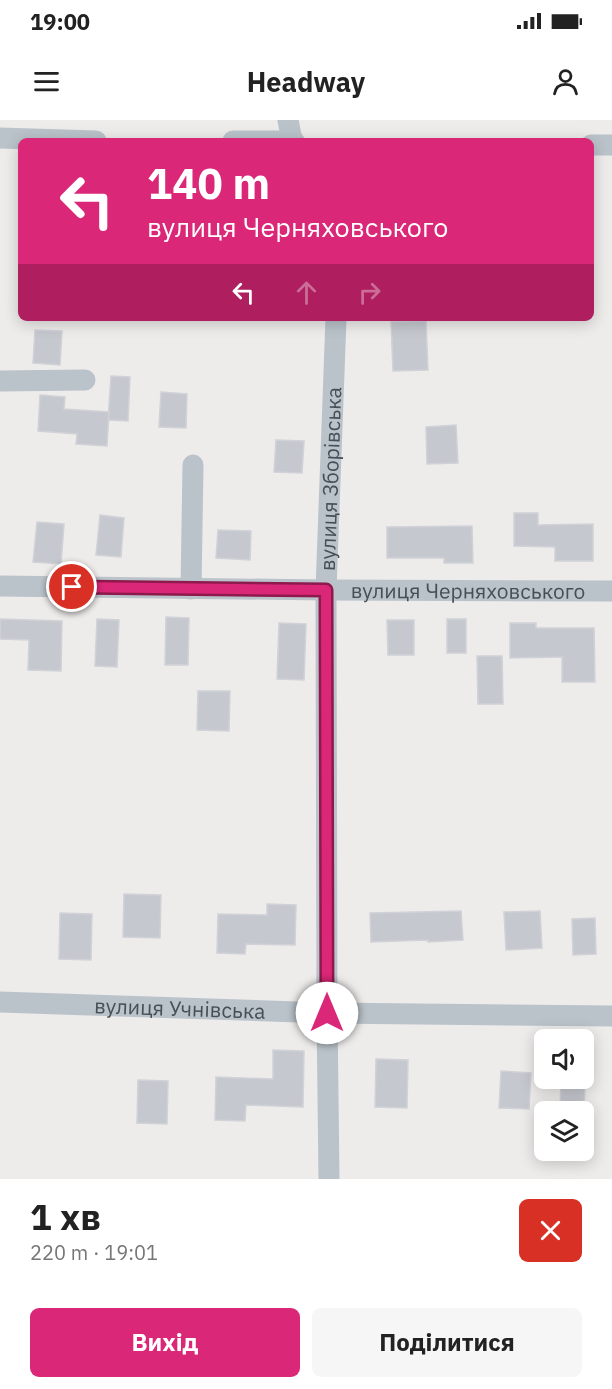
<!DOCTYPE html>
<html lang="uk">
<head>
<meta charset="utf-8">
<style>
	body { margin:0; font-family:"IBM Plex Sans",sans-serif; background:#f6f6f6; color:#222; height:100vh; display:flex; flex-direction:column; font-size:22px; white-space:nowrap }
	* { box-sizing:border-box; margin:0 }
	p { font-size:20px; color:#767676 }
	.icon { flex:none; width:33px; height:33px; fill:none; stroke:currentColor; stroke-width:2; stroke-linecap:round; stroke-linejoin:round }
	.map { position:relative; height:1059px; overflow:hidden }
	.details { display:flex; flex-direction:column; background:#fff; flex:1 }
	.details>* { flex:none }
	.banner { position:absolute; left:18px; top:18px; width:576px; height:183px; border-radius:9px; box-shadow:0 3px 15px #0003; background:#db2777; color:#fff; overflow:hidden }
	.buttons { position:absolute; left:534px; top:909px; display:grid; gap:12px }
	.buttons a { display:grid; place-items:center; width:60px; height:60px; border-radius:9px; background:#fff; box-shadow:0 3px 15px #0003; font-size:30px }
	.pin { position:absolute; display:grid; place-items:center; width:51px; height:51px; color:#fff; margin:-26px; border:3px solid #fff; border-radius:50%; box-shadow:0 2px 6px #0007 }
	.me { position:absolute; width:66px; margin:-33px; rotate:0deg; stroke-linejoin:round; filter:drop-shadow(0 0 4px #0008) }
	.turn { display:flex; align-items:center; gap:21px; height:126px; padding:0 30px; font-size:27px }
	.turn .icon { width:78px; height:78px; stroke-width:2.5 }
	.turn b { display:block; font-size:42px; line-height:51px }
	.lanes { display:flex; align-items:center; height:57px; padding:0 30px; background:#0003; justify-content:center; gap:30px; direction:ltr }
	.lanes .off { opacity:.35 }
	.round { display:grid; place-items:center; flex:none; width:63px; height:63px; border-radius:9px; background:#f6f6f6 }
	.head { display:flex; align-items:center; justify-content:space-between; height:102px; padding:0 30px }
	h1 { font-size:36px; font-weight:800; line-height:45px }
	.primary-button { display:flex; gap:12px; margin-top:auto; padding:12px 30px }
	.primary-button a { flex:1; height:69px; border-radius:9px; background:#db2777; color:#fff; font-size:24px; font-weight:800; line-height:69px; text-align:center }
	.primary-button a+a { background:#f6f6f6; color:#222 }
	.status { display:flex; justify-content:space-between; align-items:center; height:42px; padding:0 30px; background:#fff; direction:ltr }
	.status svg { height:16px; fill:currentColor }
	header { display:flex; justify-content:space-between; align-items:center; height:78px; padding:0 30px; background:#fff; font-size:27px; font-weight:800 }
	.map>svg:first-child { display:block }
	.building { fill:#c5c8ce; stroke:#d0d2d7; stroke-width:1.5 }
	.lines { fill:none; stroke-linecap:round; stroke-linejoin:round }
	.minor { stroke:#bac3ca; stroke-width:21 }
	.route-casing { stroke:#8e194d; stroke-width:15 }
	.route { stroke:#db2777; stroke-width:10 }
	.labels { text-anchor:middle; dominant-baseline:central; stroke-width:6; stroke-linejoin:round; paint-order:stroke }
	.street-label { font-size:21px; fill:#454f58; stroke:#fff }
</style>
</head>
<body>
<div class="status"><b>19:00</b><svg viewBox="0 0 49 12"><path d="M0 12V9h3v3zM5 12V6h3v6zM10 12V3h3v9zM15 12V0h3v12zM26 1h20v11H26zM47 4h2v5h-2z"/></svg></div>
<header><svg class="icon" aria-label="menu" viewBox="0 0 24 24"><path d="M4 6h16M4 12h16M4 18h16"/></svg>Headway<svg class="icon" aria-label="person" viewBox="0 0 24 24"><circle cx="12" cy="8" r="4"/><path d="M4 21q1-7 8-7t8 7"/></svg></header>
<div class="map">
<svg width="612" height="1059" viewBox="0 0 612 1059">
	<rect width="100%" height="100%" fill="#eeebeb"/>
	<!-- building -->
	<g class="building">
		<polygon points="426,201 428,250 393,251 391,202"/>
		<polygon points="35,210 62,211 60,245 33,243"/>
		<polygon points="111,256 130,257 128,301 108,300"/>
		<polygon points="161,272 187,274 186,308 159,307"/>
		<polygon points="40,275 65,277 64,289 109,292 107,326 76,324 77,314 38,311"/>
		<polygon points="456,305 458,343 427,344 426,307"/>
		<polygon points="276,320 304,321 302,353 274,352"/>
		<polygon points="514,393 538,393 538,405 593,404 593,441 555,441 555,427 514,426"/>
		<polygon points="100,395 124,398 121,437 96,435"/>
		<polygon points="37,402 64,404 61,444 33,442"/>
		<polygon points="472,406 473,443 444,443 444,438 387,438 387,407"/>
		<polygon points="218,410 251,411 250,440 216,438"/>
		<polygon points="166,497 189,498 188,545 165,545"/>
		<polygon points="0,499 62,501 61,551 28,550 29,520 0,519"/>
		<polygon points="97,499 119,500 117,547 95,546"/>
		<rect x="447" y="499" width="19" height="34"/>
		<polygon points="387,500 414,500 414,535 388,535"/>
		<polygon points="279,503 306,504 304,560 277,559"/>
		<polygon points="510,503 536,503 536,508 594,508 595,562 562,562 562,537 510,538"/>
		<polygon points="477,536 502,536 503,584 478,584"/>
		<polygon points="198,571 230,571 229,611 197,610"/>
		<polygon points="124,774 161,775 160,818 123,817"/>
		<polygon points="267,784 296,785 295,825 246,824 245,834 217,833 218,794 267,795"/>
		<polygon points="461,791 463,820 428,822 428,820 371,822 370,793"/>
		<polygon points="540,791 542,828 506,830 504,792"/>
		<polygon points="60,793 92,794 91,840 59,839"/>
		<polygon points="595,798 596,834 573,835 572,799"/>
		<polygon points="273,930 304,931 303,987 246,985 245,1001 215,1000 216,957 273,959"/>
		<polygon points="376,939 408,940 407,988 375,987"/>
		<polygon points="501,951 531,953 529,989 499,988"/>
		<polygon points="138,960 168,961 167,1004 137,1003"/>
		<polygon points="561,961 585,962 584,992 560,992"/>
	</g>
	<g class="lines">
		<!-- minor -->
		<g class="minor">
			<polyline points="288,0 292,21"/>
			<polyline points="0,18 96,21"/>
			<polyline points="233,21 294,21"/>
			<polyline points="591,25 612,25"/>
			<polyline points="0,261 85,260"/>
			<path id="s1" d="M0,466L326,470L612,471"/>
			<polyline points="191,469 193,345"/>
			<path id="s2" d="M0,882L327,893L612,896"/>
			<path id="s3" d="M329,1059L327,893L326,470L336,198"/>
		</g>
	</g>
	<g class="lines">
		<defs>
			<polyline id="route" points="72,467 326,470 327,893"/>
		</defs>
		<!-- route casing -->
		<use href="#route" class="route-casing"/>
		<!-- route -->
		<use href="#route" class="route"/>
	</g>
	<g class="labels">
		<!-- street labels -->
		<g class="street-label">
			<text stroke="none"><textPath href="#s3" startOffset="700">вулиця Зборівська</textPath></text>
			<text stroke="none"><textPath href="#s1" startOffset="468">вулиця Черняховського</textPath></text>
			<text stroke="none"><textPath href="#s2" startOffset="180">вулиця Учнівська</textPath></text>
		</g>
	</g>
</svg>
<div class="buttons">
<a><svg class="icon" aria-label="sound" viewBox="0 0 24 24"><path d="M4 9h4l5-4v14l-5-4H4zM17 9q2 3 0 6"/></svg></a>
<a><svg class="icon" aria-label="layers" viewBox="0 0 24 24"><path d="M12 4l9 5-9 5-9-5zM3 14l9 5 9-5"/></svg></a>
</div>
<div class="pin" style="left:72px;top:467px;background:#d93025"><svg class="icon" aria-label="arrive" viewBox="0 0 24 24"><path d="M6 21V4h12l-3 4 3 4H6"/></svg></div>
<svg class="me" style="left:327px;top:893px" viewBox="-20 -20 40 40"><circle r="19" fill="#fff"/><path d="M0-13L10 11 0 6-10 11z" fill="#db2777"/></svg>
<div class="banner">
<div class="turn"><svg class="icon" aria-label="left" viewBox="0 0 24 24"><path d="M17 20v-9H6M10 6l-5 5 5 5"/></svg><div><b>140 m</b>вулиця Черняховського</div></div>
<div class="lanes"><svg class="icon" aria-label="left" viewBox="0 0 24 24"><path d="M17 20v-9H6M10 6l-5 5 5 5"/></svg><svg class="icon off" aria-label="ahead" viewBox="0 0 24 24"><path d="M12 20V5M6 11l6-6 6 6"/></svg><svg class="icon off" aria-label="right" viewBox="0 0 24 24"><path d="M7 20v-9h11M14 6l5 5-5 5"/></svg></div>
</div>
</div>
<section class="details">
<div class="head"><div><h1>1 хв</h1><p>220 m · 19:01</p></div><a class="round" style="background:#d93025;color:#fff"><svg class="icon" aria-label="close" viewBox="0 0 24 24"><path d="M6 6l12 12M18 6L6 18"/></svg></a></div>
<div class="primary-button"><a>Вихід</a><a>Поділитися</a></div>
</section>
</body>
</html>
